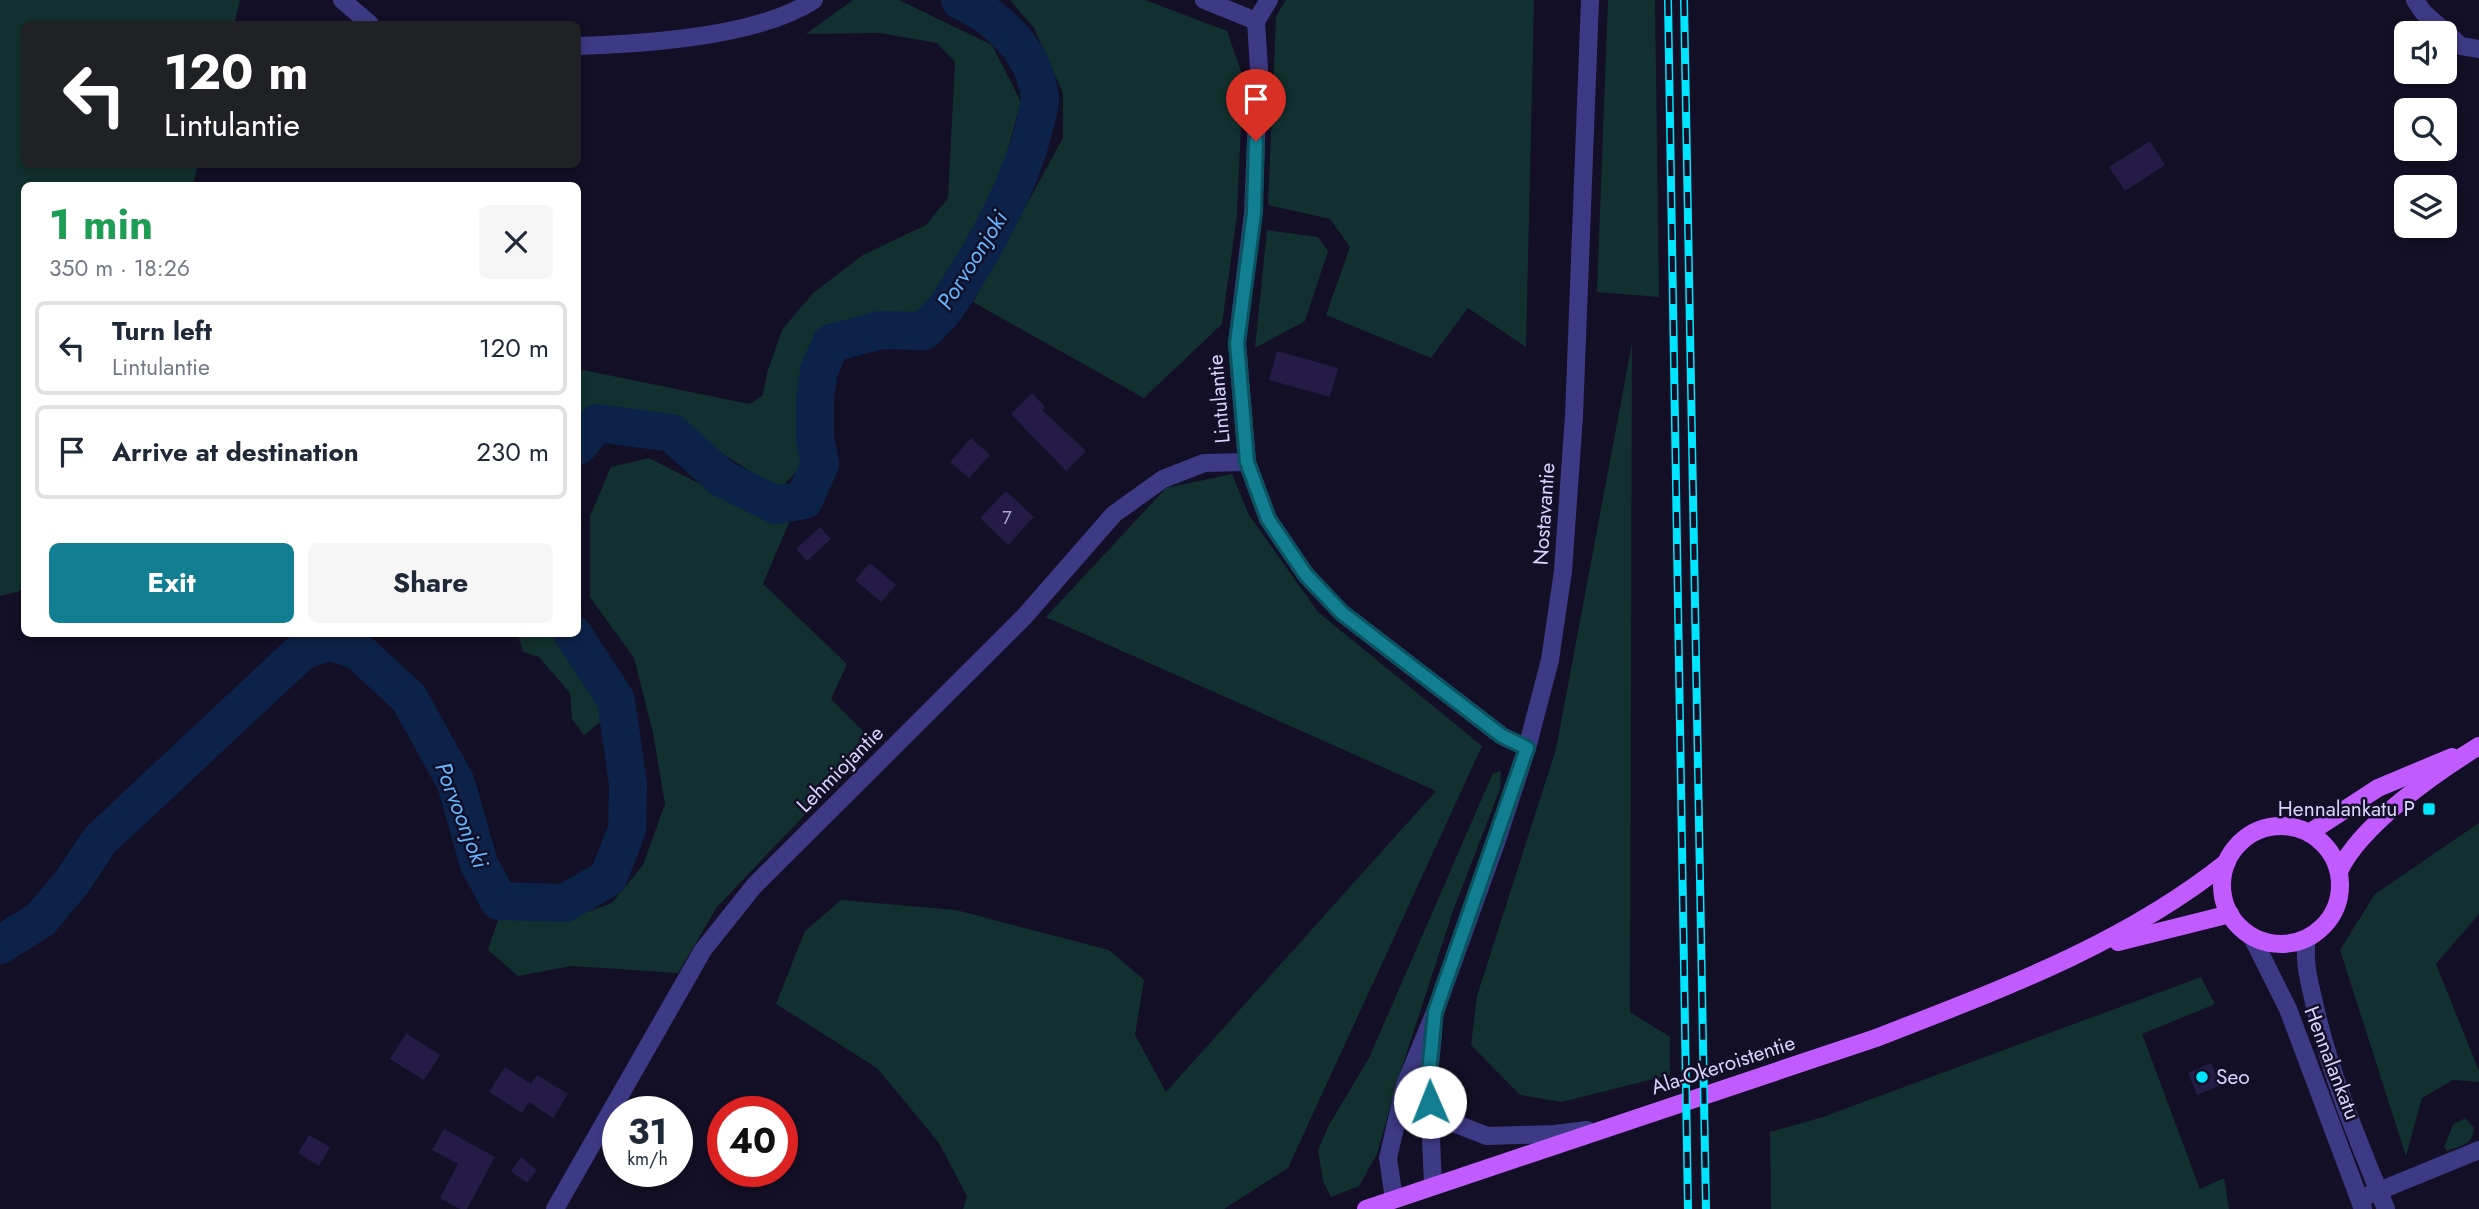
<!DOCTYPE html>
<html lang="en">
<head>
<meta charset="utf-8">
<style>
	body { margin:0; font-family:Jost,sans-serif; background:#f6f6f7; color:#1f2937; height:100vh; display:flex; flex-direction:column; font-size:26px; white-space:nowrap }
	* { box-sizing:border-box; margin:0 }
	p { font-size:23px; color:#747a83 }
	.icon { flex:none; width:38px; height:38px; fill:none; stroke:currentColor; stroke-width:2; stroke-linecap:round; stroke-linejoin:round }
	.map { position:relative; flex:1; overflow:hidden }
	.panel { position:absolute; left:21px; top:182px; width:560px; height:455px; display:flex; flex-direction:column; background:#fff; border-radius:10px; box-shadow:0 4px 10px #0003 }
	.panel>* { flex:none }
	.guide { position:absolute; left:21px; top:21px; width:560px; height:147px; border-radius:10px; box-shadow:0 4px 10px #0003; background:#202124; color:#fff; overflow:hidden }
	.buttons { position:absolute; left:2394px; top:21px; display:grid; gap:14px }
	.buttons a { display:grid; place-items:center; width:63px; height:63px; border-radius:10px; background:#fff; box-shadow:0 4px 10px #0003; font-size:35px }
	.speed { position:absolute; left:602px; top:1096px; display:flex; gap:14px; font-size:35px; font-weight:700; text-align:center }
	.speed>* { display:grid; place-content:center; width:91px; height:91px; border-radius:50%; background:#fff; box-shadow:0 4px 10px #0003; line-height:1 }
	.speed small { font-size:18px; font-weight:400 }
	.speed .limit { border:10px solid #d22; background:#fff; color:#111 }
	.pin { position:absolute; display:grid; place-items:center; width:60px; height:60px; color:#fff; margin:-72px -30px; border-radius:50% 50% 50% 0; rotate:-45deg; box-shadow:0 0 7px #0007 }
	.pin .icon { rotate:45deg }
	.me { position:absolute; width:77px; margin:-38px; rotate:359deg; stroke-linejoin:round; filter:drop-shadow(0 0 5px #0008) }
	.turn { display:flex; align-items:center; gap:24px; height:147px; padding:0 28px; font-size:32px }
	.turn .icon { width:91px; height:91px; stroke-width:2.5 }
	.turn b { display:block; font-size:49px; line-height:60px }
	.round { display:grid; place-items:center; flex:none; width:74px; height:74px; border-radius:10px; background:#f6f6f7 }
	.headline { display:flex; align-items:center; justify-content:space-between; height:119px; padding:0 28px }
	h1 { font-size:42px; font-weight:700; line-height:52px; color:#1e9e55 }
	.cta { display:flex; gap:14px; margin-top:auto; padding:14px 28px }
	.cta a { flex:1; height:80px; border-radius:10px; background:#117e91; color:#fff; font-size:28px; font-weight:700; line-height:80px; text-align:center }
	.cta a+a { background:#f6f6f7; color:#1f2937 }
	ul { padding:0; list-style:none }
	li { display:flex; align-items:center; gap:21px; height:94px; margin:0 14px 10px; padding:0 14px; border:4px solid #e0e1e3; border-radius:10px }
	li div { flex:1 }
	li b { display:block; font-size:26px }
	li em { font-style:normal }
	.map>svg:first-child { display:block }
	.green { fill:#12302f }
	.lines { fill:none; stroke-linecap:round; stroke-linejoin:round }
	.river { stroke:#0c2248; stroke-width:38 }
	.building { fill:#241b47 }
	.minor { stroke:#3d3a85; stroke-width:18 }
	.major { stroke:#c25bff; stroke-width:18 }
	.rail-casing { stroke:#00e5ff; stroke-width:8 }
	.rail { stroke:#130f26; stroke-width:5; stroke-dasharray:16; stroke-linecap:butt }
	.route-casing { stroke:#0b525e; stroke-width:18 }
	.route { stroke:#117e91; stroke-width:12 }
	.poi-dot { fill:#00e5ff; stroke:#130f26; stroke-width:2.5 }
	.labels { text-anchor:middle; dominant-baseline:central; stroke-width:5; stroke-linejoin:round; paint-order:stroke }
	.number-label { font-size:18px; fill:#aca6d1 }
	.street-label { font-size:21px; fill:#d9d4ff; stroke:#130f26 }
	.poi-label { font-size:21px; fill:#d9d4ff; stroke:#130f26; text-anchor:end }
	.water-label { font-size:23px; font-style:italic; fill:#62b6ff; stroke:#130f26 }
</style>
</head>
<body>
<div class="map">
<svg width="2479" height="1209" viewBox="0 0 2479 1209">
	<rect width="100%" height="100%" fill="#130f26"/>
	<!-- green -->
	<g class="green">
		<polygon points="0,0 240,0 234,24 24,24 24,164 198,165 193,185 24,186 24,590 0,596"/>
		<polygon points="853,0 899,0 992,45 1021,102 995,195 931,298 916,314 887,312 823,332 802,370 807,460 779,490 683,428 579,412 578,414 578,369 750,404 763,395 767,373 782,330 813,293 863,255 926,225 948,198 955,62 937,43 880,33 806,34"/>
		<polygon points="1010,0 1145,0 1227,31 1243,77 1237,215 1222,324 1144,398 973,302 1063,138 1063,93 1034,28"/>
		<polygon points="1286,0 1534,0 1526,347 1468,308 1431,358 1326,315 1350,247 1330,219 1268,205 1276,16"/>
		<polygon points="1608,0 1655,0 1659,297 1597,292"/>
		<polygon points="1267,230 1318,237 1328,251 1305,321 1255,348"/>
		<polygon points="1632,343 1630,1012 1670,1037 1670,1075 1562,1102 1520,1095 1471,1045 1477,996 1556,749"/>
		<polygon points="649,458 752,510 790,520 763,584 847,664 831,699 874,742 717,907 678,973 572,966 518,976 488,950 499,917 570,918 612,903 643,865 665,804 653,733 634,658 590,597 590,516 611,467"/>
		<polygon points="1232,474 1249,515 1318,612 1482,746 1288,1168 1224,1209 963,1209 967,1196 939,1143 877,1068 776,1004 805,931 841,900 956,910 1109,950 1144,980 1135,1035 1166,1092 1436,791 1046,617 1166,488"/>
		<polygon points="518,634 561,634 608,716 584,735 572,719 570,693 539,657 523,652"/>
		<polygon points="1501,771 1500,789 1453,911 1398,1079 1377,1154 1359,1186 1331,1197 1323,1181 1318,1150 1329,1125 1369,1058 1493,773"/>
		<polygon points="2479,823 2479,914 2436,964 2479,1071 2479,1082 2453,1080 2422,1098 2406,1156 2340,950 2375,894"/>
		<polygon points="2201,977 2215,1004 2142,1034 2200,1189 2224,1178 2229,1209 1771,1209 1770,1132 1823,1117"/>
		<path d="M2465,1118L2474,1128C2472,1146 2462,1145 2447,1151L2444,1147L2453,1125Z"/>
	</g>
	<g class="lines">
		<!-- river -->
		<g class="river">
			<path d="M578,446L597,423L672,433L723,479L776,505L804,500L820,464L815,439V398L819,371L831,343L881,330L924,331C932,322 943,313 949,303C984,250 1022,182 1036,120C1037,114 1040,106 1040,99C1036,53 999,18 960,0"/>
			<polyline points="0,945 40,920 72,882 100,840 302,651 330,641 358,651 409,698 456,783 479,864 499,901 565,903 608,878 627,830 628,784 616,700 573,634"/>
		</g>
	</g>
	<!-- building -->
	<g class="building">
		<polygon points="2150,141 2165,165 2125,191 2109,167"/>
		<polygon points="1277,351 1338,368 1330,397 1269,380"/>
		<polygon points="1032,393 1045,407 1042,410 1086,451 1066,471 1011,414"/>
		<polygon points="971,438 990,455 969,478 950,462"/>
		<polygon points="1006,491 1034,517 1008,545 980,518"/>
		<polygon points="820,527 831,539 807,561 796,549"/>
		<polygon points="870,563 896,585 881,602 855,580"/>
		<polygon points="406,1033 440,1055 424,1080 390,1059"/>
		<polygon points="2211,1063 2221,1085 2197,1095 2188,1073"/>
		<polygon points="505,1067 531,1084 537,1075 568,1094 553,1118 529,1102 522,1113 489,1092"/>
		<polygon points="444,1129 495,1157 467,1209 460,1209 440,1198 458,1164 432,1150"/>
		<polygon points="309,1135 330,1147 319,1166 298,1153"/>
		<polygon points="521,1157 537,1170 527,1183 511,1171"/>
	</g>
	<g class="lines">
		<!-- minor -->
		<g class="minor">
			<polyline points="342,0 370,24"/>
			<polyline points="1204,0 1256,21 1259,69 1253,213 1237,343 1247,462 1268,519 1306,575 1342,613 1502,736 1527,748"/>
			<polyline points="2415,0 2423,12 2461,46 2479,49"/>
			<polyline points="1256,21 1269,0"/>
			<path d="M578,46C645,44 758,37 814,0"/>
			<polyline points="2252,937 2288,1009 2363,1209"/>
			<path d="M2307,938C2303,962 2310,984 2315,1007C2331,1077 2359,1143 2386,1209"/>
			<polyline points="1433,1033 1428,1083 1451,1122 1487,1136 1555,1134 1587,1130"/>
			<polyline points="1429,1091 1433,1186"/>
			<polyline points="2369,1195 2479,1150"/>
			<polyline points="1394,1199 1388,1158 1405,1085 1435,1012 1497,840 1527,748 1550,660 1563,571 1574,416 1590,0"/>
			<polyline points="555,1209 703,950 754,886 1024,617 1114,514 1163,479 1204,463 1247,462"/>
		</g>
		<!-- major -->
		<g class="major">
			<circle cx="2281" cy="885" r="59"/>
			<polyline points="2309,833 2378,788 2452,757"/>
			<path d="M2339,871C2361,825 2435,773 2479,746"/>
			<polyline points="2118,942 2230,914"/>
			<path d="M1366,1209L1876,1038C1999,990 2123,945 2227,862"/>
		</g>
		<defs>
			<g id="rail">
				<polyline points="1668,0 1688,1209"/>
				<polyline points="1684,0 1706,1209"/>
			</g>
		</defs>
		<!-- rail casing -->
		<use href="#rail" class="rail-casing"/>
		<!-- rail -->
		<use href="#rail" class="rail"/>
	</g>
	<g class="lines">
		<defs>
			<polyline id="route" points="1256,141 1254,213 1237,343 1247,462 1268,519 1306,575 1342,613 1502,736 1527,748 1435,1012 1428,1083 1430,1102"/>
		</defs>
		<!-- route casing -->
		<use href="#route" class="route-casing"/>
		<!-- route -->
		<use href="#route" class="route"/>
	</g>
	<!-- markers -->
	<g class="poi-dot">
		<rect x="2422" y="802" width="14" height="14" rx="3.5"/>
		<circle cx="2202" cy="1077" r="7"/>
	</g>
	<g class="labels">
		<!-- number labels -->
		<g class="number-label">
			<text x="1007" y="518">7</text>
		</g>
		<!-- street labels -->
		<g class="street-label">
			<text transform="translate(1219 399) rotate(-95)">Lintulantie</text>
			<text transform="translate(1544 514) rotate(-86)">Nostavantie</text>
			<text transform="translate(840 769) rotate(-45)">Lehmiojantie</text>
			<text transform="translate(2332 1063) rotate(69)">Hennalankatu</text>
			<text transform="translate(1723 1065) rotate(-18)">Ala-Okeroistentie</text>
		</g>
		<!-- poi labels -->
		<g class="poi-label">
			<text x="2415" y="809">Hennalankatu P</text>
			<text x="2216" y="1077" text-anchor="start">Seo</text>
		</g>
		<!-- water labels -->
		<g class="water-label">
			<text transform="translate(972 260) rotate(-58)">Porvoonjoki</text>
			<text transform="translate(462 815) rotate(69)">Porvoonjoki</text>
		</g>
	</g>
</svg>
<div class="buttons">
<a><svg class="icon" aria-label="sound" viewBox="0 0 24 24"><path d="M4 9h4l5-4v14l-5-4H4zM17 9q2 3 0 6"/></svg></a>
<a><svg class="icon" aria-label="search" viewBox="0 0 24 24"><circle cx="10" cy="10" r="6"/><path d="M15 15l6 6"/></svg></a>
<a><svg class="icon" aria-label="layers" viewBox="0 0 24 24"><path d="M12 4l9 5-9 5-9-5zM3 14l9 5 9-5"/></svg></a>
</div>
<div class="speed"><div>31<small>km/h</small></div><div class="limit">40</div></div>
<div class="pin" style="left:1256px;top:141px;background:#d93025"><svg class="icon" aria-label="arrive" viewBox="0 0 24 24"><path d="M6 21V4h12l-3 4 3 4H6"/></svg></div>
<svg class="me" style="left:1430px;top:1102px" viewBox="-20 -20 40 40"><circle r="19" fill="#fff"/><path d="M0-13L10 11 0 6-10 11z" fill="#117e91"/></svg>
<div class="guide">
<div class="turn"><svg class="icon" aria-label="left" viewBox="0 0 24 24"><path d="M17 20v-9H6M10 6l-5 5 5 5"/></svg><div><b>120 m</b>Lintulantie</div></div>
</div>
<section class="panel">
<div class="headline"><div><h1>1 min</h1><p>350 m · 18:26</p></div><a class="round"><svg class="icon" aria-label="close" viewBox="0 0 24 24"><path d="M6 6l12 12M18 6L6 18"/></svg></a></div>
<ul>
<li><svg class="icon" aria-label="left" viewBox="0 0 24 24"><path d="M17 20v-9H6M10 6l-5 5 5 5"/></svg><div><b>Turn left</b><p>Lintulantie</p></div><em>120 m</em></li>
<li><svg class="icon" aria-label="arrive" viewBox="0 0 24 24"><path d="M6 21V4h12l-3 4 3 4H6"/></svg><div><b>Arrive at destination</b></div><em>230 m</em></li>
</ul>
<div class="cta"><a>Exit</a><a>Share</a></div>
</section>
</div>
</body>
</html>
